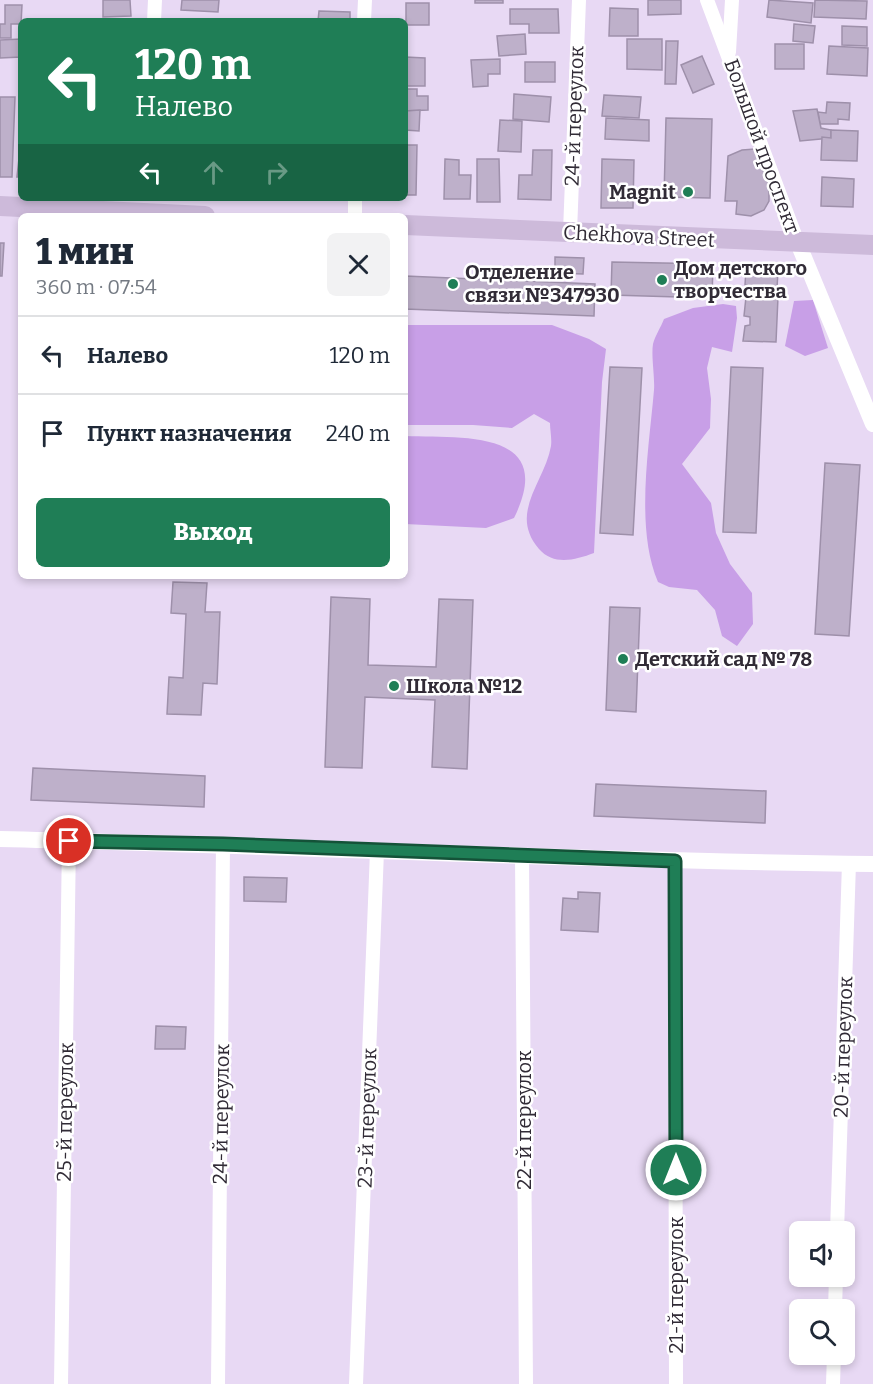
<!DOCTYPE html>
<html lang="ru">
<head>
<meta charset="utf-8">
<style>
	body { margin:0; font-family:Bitter,serif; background:#f2f2f3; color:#1f2937; height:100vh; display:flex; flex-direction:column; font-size:22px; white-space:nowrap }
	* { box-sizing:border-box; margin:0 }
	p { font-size:20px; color:#747a83 }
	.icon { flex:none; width:33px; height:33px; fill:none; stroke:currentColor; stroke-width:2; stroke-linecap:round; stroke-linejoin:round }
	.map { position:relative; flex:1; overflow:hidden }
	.details { position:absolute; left:18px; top:213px; width:390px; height:366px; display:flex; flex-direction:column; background:#fff; border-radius:9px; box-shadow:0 3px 9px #0003 }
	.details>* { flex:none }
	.hud { position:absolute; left:18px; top:18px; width:390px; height:183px; border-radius:9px; box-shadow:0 3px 9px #0003; background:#1f7e56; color:#fff; overflow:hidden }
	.buttons { position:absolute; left:789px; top:1221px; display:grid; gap:12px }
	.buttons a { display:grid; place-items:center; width:66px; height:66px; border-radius:9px; background:#fff; box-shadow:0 3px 9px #0003; font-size:30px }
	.pin { position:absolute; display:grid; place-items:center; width:51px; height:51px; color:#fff; margin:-26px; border:3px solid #fff; border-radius:50%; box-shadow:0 2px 6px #0007 }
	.me { position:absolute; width:66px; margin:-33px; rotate:0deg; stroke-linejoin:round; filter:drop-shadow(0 0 4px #0008) }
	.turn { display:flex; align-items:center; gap:21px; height:126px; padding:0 18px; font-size:27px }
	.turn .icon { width:78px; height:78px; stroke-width:2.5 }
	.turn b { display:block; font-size:42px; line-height:51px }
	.lanes { display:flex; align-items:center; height:57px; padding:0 18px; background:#0003; justify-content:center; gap:30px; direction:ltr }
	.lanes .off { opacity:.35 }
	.round { display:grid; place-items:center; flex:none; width:63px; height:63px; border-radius:9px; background:#f2f2f3 }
	.headline { display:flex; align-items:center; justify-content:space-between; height:102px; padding:0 18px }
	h1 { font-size:36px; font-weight:800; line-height:45px }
	.cta { display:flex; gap:12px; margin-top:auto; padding:12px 18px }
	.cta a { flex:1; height:69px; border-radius:9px; background:#1f7e56; color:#fff; font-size:24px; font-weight:800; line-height:69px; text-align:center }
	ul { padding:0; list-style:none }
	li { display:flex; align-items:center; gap:18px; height:78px; padding:0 18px; border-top:2px solid #e0e1e3 }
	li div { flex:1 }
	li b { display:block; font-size:22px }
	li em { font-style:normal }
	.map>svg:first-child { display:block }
	.green { fill:#c89fe7 }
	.building { fill:#beb0ca; stroke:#9e90aa; stroke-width:1.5 }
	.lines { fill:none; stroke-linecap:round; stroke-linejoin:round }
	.minor { stroke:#fff; stroke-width:14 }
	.tertiary { stroke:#fff; stroke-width:16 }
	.secondary { stroke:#cdbada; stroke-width:20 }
	.route-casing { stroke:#145238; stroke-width:15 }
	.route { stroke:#1f7e56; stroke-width:10 }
	.poi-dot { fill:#1f7e56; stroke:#fff; stroke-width:2 }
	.labels { text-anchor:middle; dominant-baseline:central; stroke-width:5; stroke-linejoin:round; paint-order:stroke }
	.street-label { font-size:20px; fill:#312b36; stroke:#fff }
	.poi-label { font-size:20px; font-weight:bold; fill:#312b36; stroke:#fff; text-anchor:start }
</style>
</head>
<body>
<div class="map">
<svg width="873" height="1384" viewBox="0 0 873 1384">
	<rect width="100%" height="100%" fill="#e8d9f4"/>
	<!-- green -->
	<g class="green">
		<polygon points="813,300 828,348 805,356 785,346 794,301"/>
		<path d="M723,304L736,306L737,318L732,352L712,347L707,368L711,399L710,428L682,464L711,503L716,533L730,564L752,593L753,624L737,646L722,636L715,610L697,590L669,587L658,582C635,528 649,448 654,390C655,377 651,356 653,344C655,336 661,327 664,319L693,308Z"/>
		<path d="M405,325H552L589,339L606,349L602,382L594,553C575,560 554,566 539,549C508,513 545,482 551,446C552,439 550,430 550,423L534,414L512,428L473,425H405Z"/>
		<path d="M405,436C462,438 558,429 514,518L486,528L405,524Z"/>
	</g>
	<!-- building -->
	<g class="building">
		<polygon points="103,0 130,0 131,16 103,17"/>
		<polygon points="182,0 219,0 218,12 181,10"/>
		<rect x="475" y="0" width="28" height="3"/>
		<polygon points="648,0 681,0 681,14 648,15"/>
		<polygon points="769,0 813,3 811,23 767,17"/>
		<polygon points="815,0 867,1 866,19 814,17"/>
		<rect x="406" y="3" width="23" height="22"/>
		<polygon points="5,5 22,5 21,24 11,24 11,38 0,38 0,24 5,24"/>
		<polygon points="610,8 638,9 638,36 609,36"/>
		<polygon points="510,9 558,9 559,33 529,33 529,24 510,24"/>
		<polygon points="319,11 350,12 350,21 318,21"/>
		<polygon points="794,24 815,26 813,43 793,41"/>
		<polygon points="842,26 867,27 867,46 842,45"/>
		<polygon points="525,34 526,54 499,56 497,36"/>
		<polygon points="21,39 21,57 0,58 0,40"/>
		<polygon points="627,39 662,39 662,70 627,69"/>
		<polygon points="666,41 678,41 676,84 665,84"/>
		<rect x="775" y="44" width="29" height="25"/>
		<polygon points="829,46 868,48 867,76 827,74"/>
		<polygon points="702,56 714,84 693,93 681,65"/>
		<polygon points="405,57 425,58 425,86 405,86"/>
		<polygon points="500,59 500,74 488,74 488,86 473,87 471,60"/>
		<rect x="525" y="62" width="30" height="20"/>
		<polygon points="405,89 417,89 417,96 428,96 428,110 405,111"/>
		<polygon points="514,94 551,97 549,122 513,119"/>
		<polygon points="604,95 641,97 639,118 602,116"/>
		<polygon points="0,97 15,97 12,177 0,177"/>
		<polygon points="827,102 850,103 849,120 838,119 838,124 820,124 818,112 826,113"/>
		<polygon points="817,109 821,128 831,130 831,138 800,141 793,111"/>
		<polygon points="420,110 419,131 405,130 405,111"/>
		<polygon points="606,118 649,120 649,141 605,139"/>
		<polygon points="666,118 712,119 710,198 664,197"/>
		<polygon points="500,120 522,121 521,152 498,151"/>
		<polygon points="831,130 858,131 857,161 821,160 822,137 831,138"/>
		<polygon points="405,145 417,145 416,195 405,195"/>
		<polygon points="20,149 21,149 21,177 17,177"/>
		<polygon points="755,149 769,186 769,201 764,210 751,216 736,214 737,201 725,201 728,156 742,150"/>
		<polygon points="533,150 552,150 551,200 518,199 519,175 532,175"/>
		<polygon points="445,159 459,160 459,175 471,175 470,199 444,199"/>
		<polygon points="477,159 499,159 500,202 477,202"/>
		<polygon points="602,159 634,160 633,208 601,208"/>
		<polygon points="822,177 854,179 853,207 821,206"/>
		<polygon points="0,243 4,243 2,276 0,276"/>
		<polygon points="555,257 584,258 583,274 555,273"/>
		<polygon points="612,262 713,264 712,298 611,295"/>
		<polygon points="746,268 778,271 777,288 745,285"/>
		<polygon points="405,276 595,284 594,316 405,309"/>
		<polygon points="746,297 778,297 776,342 743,341 745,326 750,325 750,317 744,316"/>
		<polygon points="610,367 642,368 633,535 600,533"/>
		<polygon points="731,367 763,368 756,533 723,532"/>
		<polygon points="825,463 860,465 849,636 815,634"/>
		<polygon points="173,582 207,583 205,612 220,612 217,684 203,683 201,715 167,714 169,677 183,678 186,614 171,613"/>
		<polygon points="331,597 370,599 368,665 436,667 439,599 473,600 467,769 432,767 435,700 365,697 362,768 325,767"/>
		<polygon points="610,607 640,608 636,712 606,710"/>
		<polygon points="33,768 205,776 204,807 31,800"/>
		<polygon points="596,784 766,791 765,823 594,816"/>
		<polygon points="244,877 287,878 286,902 244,901"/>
		<polygon points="578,892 600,893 598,932 561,930 563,898 578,899"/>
		<polygon points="156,1026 186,1027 185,1049 155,1049"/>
	</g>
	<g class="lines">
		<!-- minor -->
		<g class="minor">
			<polyline points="707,0 798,243"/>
			<polyline points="154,21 155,0"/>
			<polyline points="364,21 365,0"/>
			<polyline points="729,52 732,0"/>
			<polyline points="355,216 355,198"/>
			<polyline points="570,232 579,0"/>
			<polyline points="522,856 526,1384"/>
			<polyline points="675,861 676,1384"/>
			<polyline points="837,1232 849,863"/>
			<polyline points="835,1310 836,1276"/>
			<polyline points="61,1384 69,841"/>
			<polyline points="218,1384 223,844"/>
			<polyline points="356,1384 377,851"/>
			<polyline points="833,1384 834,1354"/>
		</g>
		<!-- tertiary -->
		<g class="tertiary">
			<polyline points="798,243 873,424"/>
			<path d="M0,839C291,846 582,861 873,864"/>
		</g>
		<!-- secondary -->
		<g class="secondary">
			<polyline points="0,206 205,216"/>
			<polyline points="405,225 873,245"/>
		</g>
	</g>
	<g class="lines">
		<defs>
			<polyline id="route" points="69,841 223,844 675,861 676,1170"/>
		</defs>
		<!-- route casing -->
		<use href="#route" class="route-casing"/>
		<!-- route -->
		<use href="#route" class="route"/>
	</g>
	<!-- markers -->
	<g class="poi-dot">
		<circle cx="688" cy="192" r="6"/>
		<circle cx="662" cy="280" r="6"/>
		<circle cx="453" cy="284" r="6"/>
		<circle cx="623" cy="659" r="6"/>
		<circle cx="394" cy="686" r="6"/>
	</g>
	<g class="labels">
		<!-- street labels -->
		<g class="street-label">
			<text transform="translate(574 116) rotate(-88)">24-й переулок</text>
			<text transform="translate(762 146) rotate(70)">Большой проспект</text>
			<text transform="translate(639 236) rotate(3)">Chekhova Street</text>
			<text transform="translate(843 1047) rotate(-88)">20-й переулок</text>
			<text transform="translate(65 1112) rotate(-89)">25-й переулок</text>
			<text transform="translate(221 1114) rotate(-89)">24-й переулок</text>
			<text transform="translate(367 1118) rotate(-88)">23-й переулок</text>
			<text transform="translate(524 1120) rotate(-90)">22-й переулок</text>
			<text transform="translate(676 1285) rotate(-90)">21-й переулок</text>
		</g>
		<!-- poi labels -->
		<g class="poi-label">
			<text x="676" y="192" text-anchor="end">Magnit</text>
			<text x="674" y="268">Дом детского<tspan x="674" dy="23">творчества</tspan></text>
			<text x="465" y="272">Отделение<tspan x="465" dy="23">связи №347930</tspan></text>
			<text x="635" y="659">Детский сад № 78</text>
			<text x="406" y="686">Школа №12</text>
		</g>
	</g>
</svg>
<div class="buttons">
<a><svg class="icon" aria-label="sound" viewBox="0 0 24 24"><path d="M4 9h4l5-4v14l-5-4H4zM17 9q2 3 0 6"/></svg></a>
<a><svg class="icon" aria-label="search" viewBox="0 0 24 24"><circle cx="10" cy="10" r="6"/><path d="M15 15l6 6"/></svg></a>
</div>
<div class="pin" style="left:69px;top:841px;background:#d93025"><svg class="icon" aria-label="arrive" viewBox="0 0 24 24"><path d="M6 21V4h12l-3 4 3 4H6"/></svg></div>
<svg class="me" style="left:676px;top:1170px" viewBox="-20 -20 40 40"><circle r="17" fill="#1f7e56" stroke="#fff" stroke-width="3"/><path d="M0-11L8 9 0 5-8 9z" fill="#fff"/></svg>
<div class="hud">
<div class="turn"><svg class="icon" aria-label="left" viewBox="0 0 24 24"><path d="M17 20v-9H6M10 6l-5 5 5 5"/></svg><div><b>120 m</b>Налево</div></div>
<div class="lanes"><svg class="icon" aria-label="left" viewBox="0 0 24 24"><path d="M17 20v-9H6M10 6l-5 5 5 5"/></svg><svg class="icon off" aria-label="ahead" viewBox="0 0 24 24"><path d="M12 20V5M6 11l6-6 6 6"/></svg><svg class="icon off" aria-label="right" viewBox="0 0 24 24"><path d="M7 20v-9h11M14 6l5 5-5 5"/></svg></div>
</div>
<section class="details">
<div class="headline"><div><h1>1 мин</h1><p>360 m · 07:54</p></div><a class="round"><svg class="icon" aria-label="close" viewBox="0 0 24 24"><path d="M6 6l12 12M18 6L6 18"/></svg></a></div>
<ul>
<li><svg class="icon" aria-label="left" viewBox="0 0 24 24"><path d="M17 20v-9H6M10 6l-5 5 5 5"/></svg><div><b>Налево</b></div><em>120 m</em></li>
<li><svg class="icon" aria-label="arrive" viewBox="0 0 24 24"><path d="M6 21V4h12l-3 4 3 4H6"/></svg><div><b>Пункт назначения</b></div><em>240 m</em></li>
</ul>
<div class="cta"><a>Выход</a></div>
</section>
</div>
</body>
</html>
